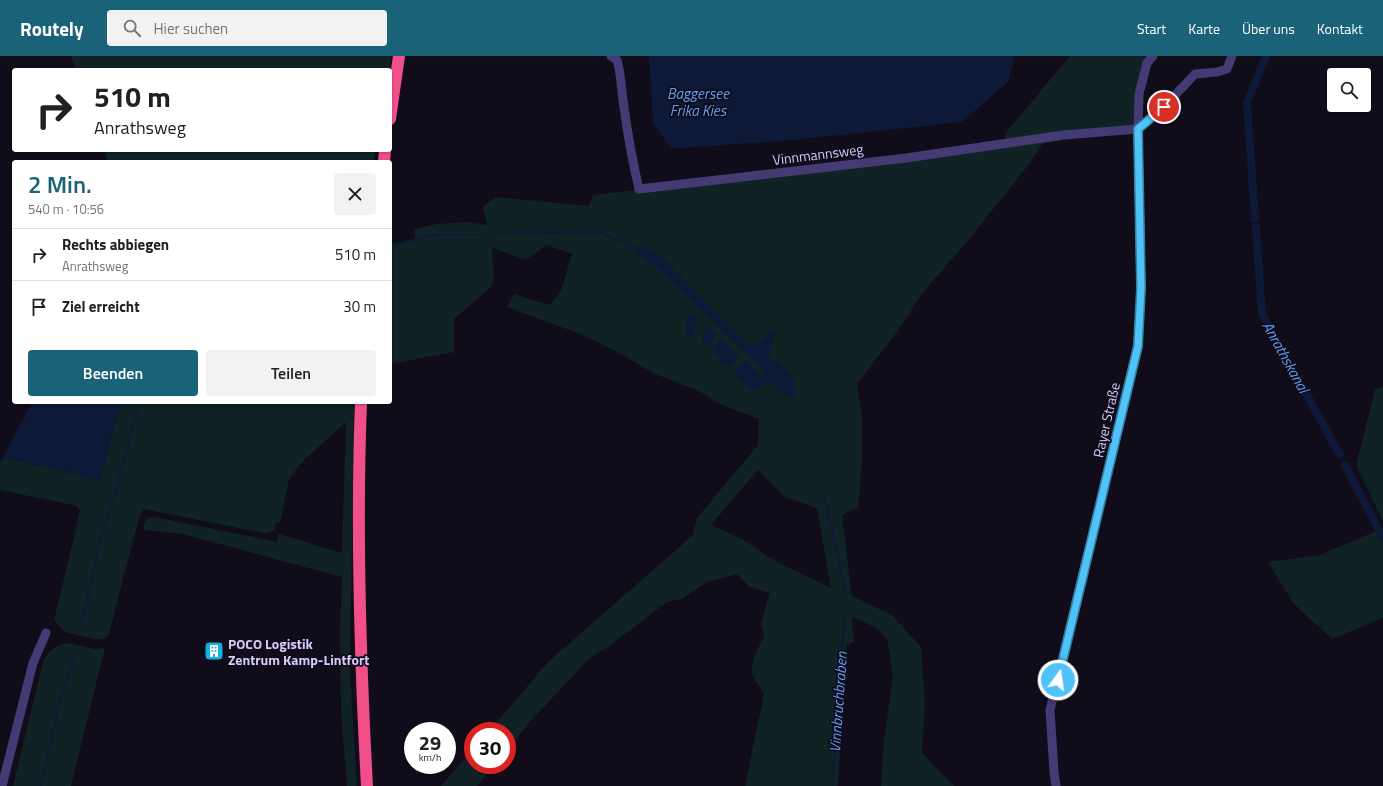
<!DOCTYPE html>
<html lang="de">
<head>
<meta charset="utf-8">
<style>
	body { margin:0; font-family:"Titillium Web",sans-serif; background:#f2f2f2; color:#202124; height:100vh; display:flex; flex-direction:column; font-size:15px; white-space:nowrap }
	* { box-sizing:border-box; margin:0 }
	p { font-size:13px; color:#757577 }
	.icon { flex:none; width:22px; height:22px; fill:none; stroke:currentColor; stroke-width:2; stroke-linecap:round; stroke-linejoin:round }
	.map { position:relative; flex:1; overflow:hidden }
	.sheet { position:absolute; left:12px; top:104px; width:380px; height:244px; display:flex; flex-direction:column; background:#fff; border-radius:4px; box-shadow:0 1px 3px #0004 }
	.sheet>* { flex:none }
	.guide { position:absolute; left:12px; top:12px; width:380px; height:84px; border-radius:4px; box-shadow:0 1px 3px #0004; background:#fff; color:#202124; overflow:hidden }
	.buttons { position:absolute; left:1327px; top:12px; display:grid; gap:8px }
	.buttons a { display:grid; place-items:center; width:44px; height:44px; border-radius:4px; background:#fff; box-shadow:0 1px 3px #0004; font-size:20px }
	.speed { position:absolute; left:404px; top:666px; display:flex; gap:8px; font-size:20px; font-weight:700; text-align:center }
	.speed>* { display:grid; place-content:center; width:52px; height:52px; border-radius:50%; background:#fff; box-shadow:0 1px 3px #0004; line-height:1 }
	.speed small { font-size:10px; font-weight:400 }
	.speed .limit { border:6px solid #d22; background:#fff; color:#111 }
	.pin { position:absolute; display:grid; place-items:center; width:34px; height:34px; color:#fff; margin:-17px; border:2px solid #fff; border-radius:50%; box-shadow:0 1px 4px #0007 }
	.me { position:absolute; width:44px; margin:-22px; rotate:14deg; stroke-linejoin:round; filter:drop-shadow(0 0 3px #0008) }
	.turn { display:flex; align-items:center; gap:14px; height:84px; padding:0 16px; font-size:18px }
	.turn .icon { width:52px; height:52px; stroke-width:2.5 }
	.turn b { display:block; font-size:28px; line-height:34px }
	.round { display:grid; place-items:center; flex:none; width:42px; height:42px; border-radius:4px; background:#f2f2f2 }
	.overview { display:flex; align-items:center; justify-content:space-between; height:68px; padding:0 16px }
	h1 { font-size:24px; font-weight:600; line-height:30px; color:#1a6277 }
	.action { display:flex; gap:8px; margin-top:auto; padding:8px 16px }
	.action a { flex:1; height:46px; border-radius:4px; background:#1a6277; color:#fff; font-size:16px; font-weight:600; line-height:46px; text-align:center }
	.action a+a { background:#f2f2f2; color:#202124 }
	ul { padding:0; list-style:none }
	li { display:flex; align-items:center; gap:12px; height:52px; padding:0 16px; border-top:1px solid #e0e0e0 }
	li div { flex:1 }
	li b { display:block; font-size:15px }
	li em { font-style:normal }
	header { display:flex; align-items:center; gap:24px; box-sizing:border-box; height:56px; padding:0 20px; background:#1a6277; color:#fff }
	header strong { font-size:19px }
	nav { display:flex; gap:22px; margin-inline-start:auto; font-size:14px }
	.search { width:280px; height:36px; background:#f2f2f2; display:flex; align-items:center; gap:10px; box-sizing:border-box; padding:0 14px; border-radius:4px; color:#757577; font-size:15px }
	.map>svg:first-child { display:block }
	.green { fill:#102223; fill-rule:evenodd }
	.water { fill:#0e1937 }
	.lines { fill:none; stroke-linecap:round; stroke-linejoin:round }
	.stream { stroke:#0e1937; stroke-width:2 }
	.canal { stroke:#0e1937; stroke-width:8 }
	.minor { stroke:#443b75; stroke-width:9 }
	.highway { stroke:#f04f8a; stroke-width:12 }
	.route-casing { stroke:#337fa1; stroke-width:10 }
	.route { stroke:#4fc3f7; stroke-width:7 }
	.labels { text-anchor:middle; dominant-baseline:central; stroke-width:3.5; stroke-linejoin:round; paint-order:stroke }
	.street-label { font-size:14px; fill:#d5cafb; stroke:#100c1a }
	.poi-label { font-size:14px; font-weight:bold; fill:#d5cafb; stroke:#100c1a; text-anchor:start }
	.water-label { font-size:15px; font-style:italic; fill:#609ef2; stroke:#100c1a }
</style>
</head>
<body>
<header>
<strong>Routely</strong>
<div class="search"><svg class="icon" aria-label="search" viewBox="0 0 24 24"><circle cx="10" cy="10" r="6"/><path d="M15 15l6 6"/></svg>Hier suchen</div>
<nav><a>Start</a><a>Karte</a><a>Über uns</a><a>Kontakt</a></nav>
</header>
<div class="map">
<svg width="1383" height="730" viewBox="0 0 1383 730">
	<rect width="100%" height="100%" fill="#100c1a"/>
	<!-- green -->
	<g class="green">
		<polygon points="71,0 391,0 389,14 76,14"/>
		<path d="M1070,0H1153L1147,7L1138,73L1042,88L1027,111L966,187L924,235L897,276L857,328L862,359V406L858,452L842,459L852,540L892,559L921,591L925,645L922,697L954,730H881L884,685L893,621L887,583L877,572L852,561L854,586L847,589L838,730H745L764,638L751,617L754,601L764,580L761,567L770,537L750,531L737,518L707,526L682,543L667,546L613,587L588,604L529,667L507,695V675H489L548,606L692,480L697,462L758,389L759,363L720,348L699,335L655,318L612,293L580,278L507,251L514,238L550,249L561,234L572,198L546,189L526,204L492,192L494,224L491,231L454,263V296L390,308V189L415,184L414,173L437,168L467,166L487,169L483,151L495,141L589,150L593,139L906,102L1003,92L1006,76ZM758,414L785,441L817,452L831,532L777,506L742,483L711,469Z"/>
		<polygon points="104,94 376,94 374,106 108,106"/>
		<polygon points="1383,331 1383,465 1356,409 1375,333"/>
		<path d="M121,346H354L350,617L357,730H347L341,655L340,570L342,521L183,478L143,474C144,468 146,460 155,461L277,486L279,478L342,497L346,366L302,406L294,416L289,424L280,467L276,466L274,474L269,477H263L144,453L139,461L110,575L107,581L103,583H93L65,576L54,564L80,455L77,451L73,449L0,434V406L3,401L100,424Z"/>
		<polygon points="1383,472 1383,562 1332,583 1293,547 1268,506 1320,499"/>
		<path d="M68,587L95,593L105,592L71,730H13L43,606C47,595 56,588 68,587Z"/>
		<polygon points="473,693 473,709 495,709 477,730 441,730"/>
	</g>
	<!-- water -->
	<g class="water">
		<polygon points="649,0 1015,0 1008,26 962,66 794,84 671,93 653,67"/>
		<path d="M639,190L659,198L750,291L761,285L770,275L776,277L769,300C785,312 798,317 795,340H786L770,326L752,334L740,325L734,315L744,305L763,321L767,318L663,216L636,197Z"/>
		<polygon points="690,256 698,263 692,281 687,279 685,272"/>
		<polygon points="706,269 717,278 713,285 708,290 702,287 703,279"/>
		<polygon points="721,283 739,301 731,310 722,309 719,301 713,295"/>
		<polygon points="32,346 121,346 100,424 3,401"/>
	</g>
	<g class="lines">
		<!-- stream -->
		<g class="stream">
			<polyline points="498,178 599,176 637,193"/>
			<polyline points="390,189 434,179 478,179"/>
			<polyline points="824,439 845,534"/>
			<polyline points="81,571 101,481 126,400 130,378 140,346"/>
			<polyline points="40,730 54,672 61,641 74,598"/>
			<polyline points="832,730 844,562"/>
		</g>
		<!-- canal -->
		<g class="canal">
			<polyline points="1255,163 1247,47 1266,0"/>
			<polyline points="1256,172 1262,258 1340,399"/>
			<polyline points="1345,409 1383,482"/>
		</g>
		<!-- minor -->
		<g class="minor">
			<path d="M611,0L617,4C621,17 621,30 623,44C627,74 632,104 639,133L906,102L1063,79L1138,73"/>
			<polyline points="1138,73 1164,51 1195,18 1217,16 1227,13 1232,0"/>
			<polyline points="2,730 33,607 46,577"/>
			<polyline points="1056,730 1054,716 1050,654 1138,290 1141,232 1138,73 1139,38 1147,7 1153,0"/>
		</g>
		<!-- highway -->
		<g class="highway">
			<polyline points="390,63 399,0"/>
			<polyline points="384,106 385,94"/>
			<path d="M361,346C356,474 360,602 367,730"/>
		</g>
	</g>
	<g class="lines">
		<defs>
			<polyline id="route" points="1058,624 1138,290 1141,232 1138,73 1164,51"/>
		</defs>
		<!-- route casing -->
		<use href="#route" class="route-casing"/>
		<!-- route -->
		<use href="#route" class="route"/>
	</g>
	<!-- icons -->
	<defs>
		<symbol id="building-square" viewBox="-11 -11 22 22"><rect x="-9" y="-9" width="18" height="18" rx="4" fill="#13b2dd" stroke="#100c1a"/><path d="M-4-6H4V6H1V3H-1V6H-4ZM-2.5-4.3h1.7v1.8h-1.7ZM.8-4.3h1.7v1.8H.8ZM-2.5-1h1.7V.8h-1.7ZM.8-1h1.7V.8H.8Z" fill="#fff"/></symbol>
	</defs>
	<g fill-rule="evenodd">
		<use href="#building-square" x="203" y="584" width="22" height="22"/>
	</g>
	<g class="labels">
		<!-- street labels -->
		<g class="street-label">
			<text transform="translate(818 98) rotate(-7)">Vinnmannsweg</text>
			<text transform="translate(1106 364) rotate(-77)">Rayer Straße</text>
		</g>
		<!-- poi labels -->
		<g class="poi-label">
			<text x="228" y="587">POCO Logistik<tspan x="228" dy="16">Zentrum Kamp-Lintfort</tspan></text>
		</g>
		<!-- water labels -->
		<g class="water-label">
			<text x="698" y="37">Baggersee<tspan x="698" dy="17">Frika Kies</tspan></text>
			<text transform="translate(1286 301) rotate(61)">Anrathskanal</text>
			<text transform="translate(838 646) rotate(-86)">Vinnbruchbraben</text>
		</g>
	</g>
</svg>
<div class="buttons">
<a><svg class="icon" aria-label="search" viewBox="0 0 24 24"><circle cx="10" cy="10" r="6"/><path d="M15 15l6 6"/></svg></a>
</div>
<div class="speed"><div>29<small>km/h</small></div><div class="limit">30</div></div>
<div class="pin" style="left:1164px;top:51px;background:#d93025"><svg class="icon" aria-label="arrive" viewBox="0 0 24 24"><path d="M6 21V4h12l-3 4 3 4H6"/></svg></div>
<svg class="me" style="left:1058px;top:624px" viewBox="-20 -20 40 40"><circle r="17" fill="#4fc3f7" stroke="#fff" stroke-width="3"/><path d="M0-11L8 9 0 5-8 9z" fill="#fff"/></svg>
<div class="guide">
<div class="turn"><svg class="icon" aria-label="right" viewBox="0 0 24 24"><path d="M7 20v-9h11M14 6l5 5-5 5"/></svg><div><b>510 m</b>Anrathsweg</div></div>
</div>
<section class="sheet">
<div class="overview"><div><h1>2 Min.</h1><p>540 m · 10:56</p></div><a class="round"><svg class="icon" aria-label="close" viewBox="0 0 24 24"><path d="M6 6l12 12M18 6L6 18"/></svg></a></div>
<ul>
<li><svg class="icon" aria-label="right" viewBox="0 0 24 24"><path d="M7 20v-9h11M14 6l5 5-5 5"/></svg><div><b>Rechts abbiegen</b><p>Anrathsweg</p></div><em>510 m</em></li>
<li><svg class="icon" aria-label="arrive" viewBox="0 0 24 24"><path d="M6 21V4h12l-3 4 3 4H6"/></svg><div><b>Ziel erreicht</b></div><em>30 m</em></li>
</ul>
<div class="action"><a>Beenden</a><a>Teilen</a></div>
</section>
</div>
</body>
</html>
